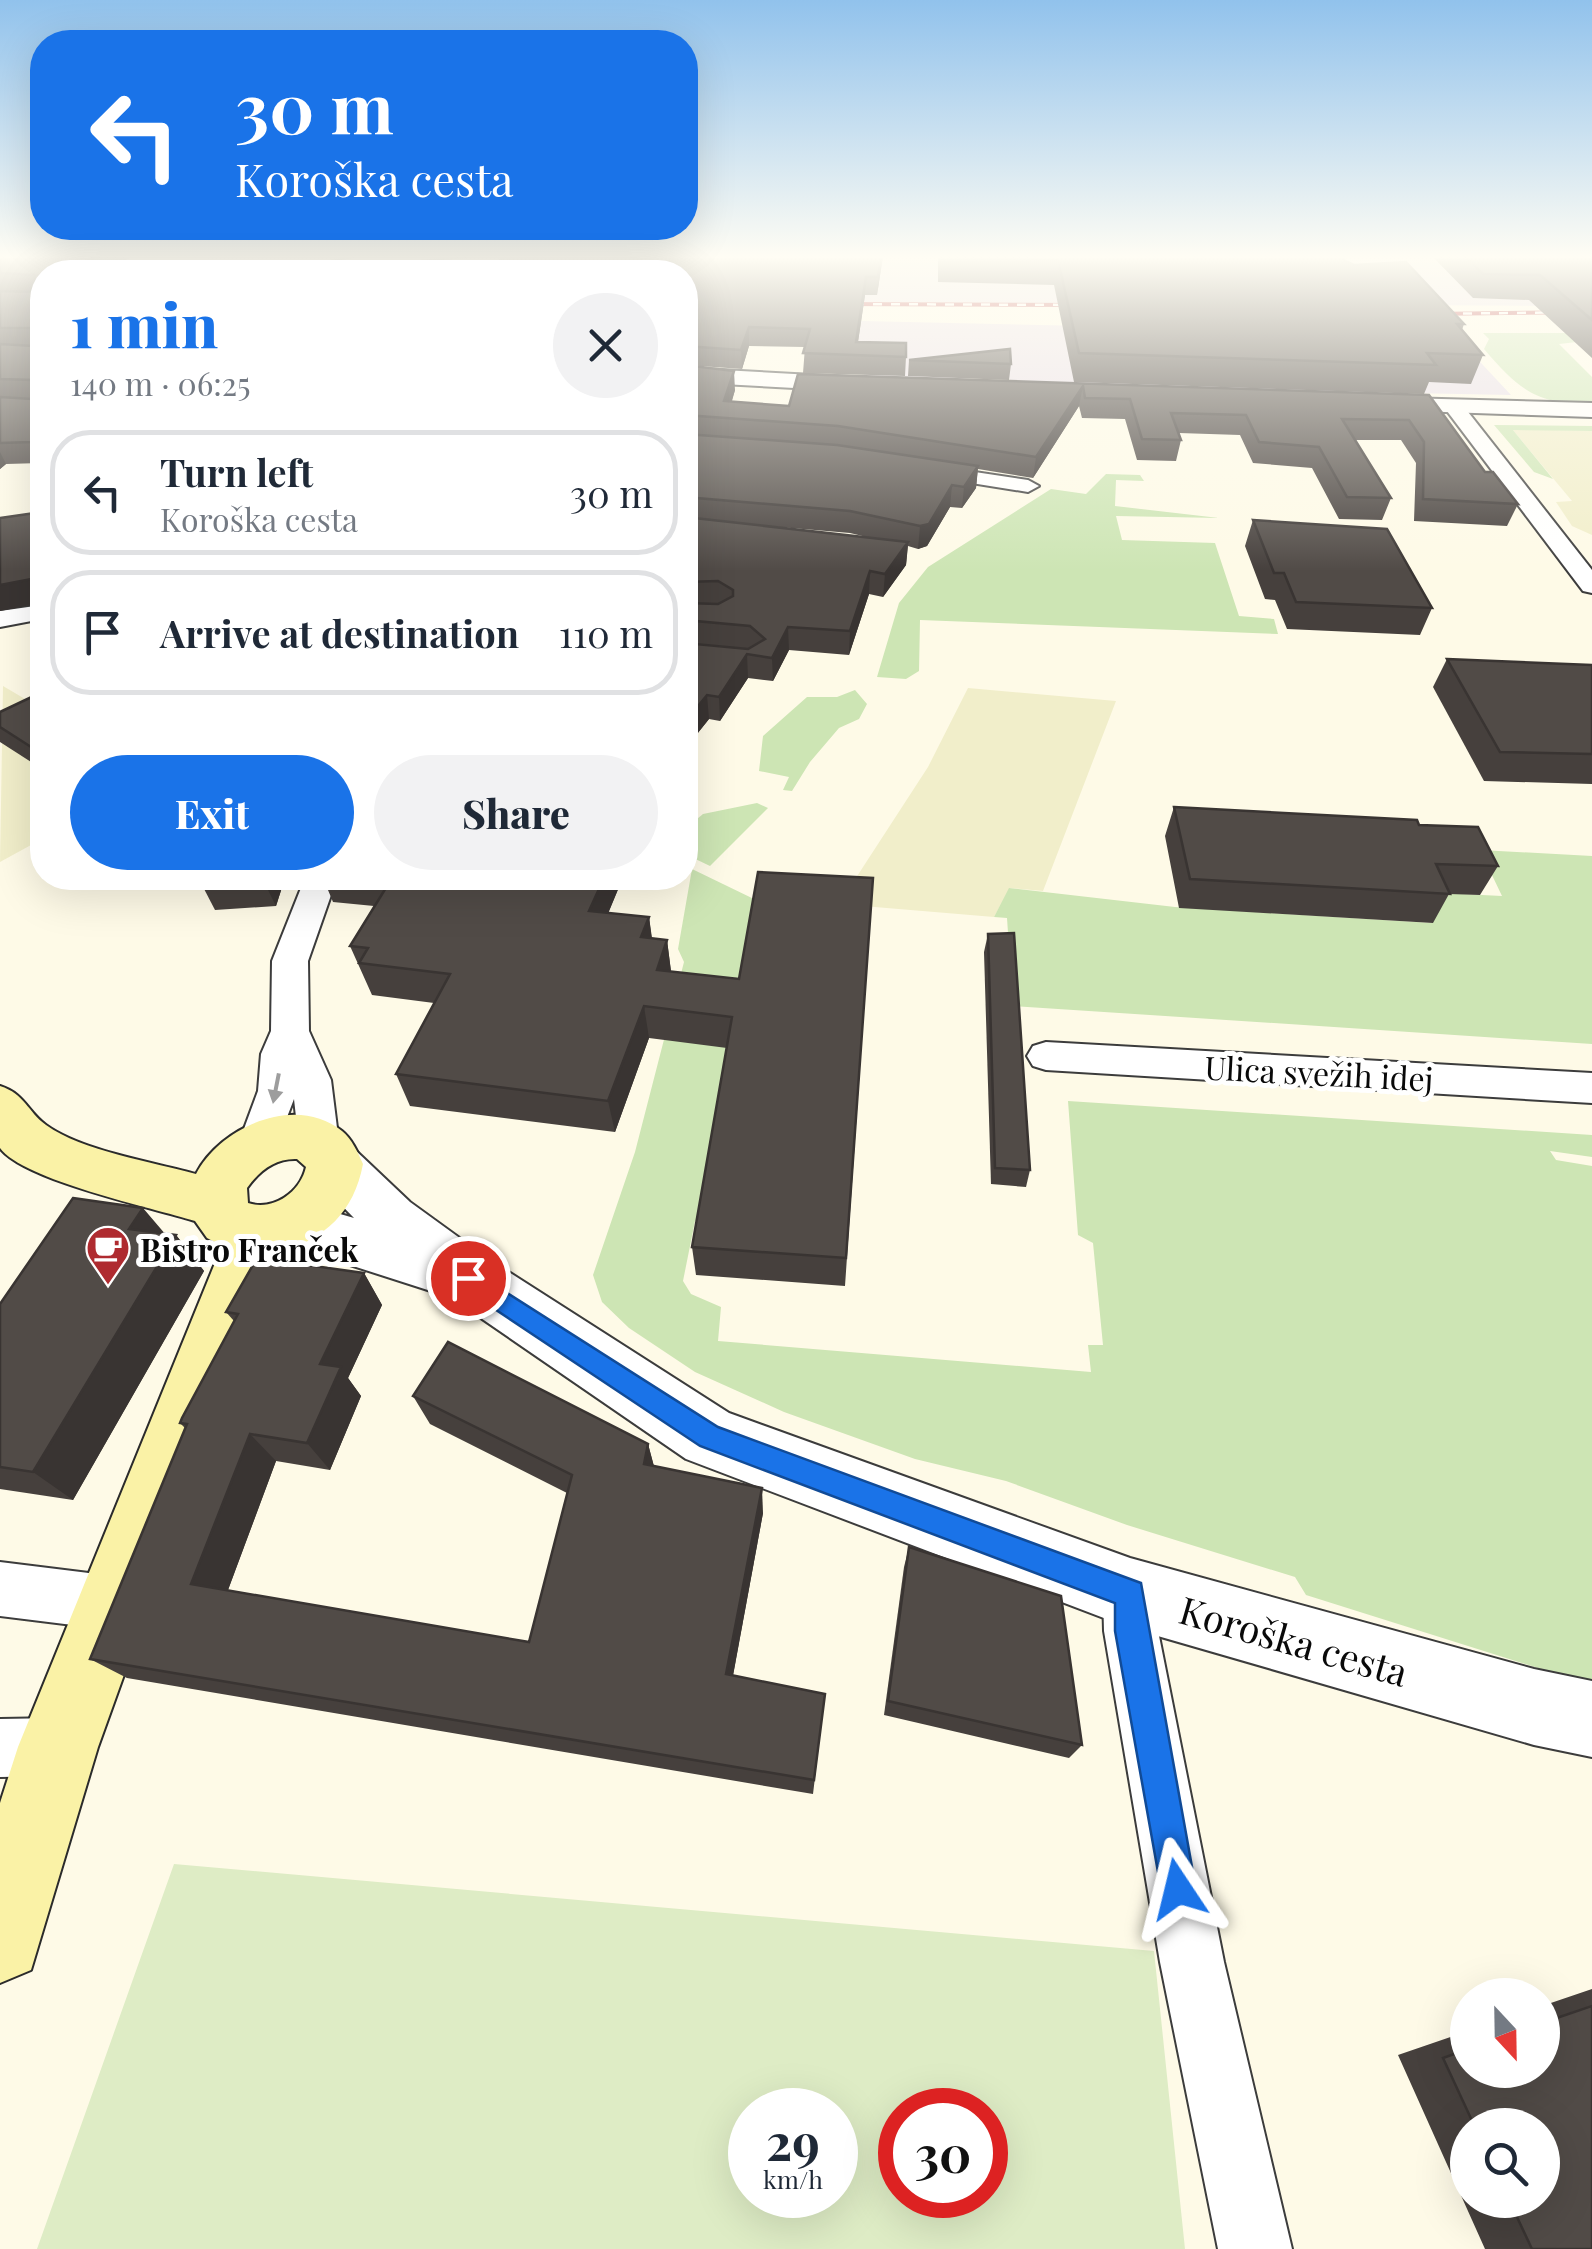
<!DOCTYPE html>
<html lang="en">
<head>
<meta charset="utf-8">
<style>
	body { margin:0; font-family:"Playfair Display",serif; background:#f2f2f3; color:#1f2937; height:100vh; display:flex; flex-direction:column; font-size:38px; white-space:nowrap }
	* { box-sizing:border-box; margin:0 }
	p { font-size:32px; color:#747a83 }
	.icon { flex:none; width:55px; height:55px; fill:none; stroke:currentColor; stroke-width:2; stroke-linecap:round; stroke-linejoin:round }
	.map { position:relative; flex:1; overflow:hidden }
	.panel { position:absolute; left:30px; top:260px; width:668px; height:630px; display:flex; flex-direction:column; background:#fff; border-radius:40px; box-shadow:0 10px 40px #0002 }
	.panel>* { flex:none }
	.top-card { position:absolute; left:30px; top:30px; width:668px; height:210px; border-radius:40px; box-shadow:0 10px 40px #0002; background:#1a73e8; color:#fff; overflow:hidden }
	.needle { width:65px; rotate:158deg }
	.buttons { position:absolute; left:1450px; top:1978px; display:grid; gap:20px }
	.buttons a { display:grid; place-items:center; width:110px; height:110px; border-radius:50%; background:#fff; box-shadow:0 10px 40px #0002; font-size:50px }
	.speed { position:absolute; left:728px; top:2088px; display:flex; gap:20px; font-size:50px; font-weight:700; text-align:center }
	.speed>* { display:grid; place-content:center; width:130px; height:130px; border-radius:50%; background:#fff; box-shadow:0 10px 40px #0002; line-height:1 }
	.speed small { font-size:25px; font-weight:400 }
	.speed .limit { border:15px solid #d22; background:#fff; color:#111 }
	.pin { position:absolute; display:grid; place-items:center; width:85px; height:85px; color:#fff; margin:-42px; border:5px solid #fff; border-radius:50%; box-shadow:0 2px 10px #0007 }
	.me { position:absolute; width:110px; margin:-55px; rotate:350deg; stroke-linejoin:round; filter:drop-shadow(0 0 8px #0008) }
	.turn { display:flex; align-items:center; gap:35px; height:210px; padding:0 40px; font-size:45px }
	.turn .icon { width:130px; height:130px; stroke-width:2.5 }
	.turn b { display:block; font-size:70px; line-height:85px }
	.round { display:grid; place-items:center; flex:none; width:105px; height:105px; border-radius:52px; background:#f2f2f3 }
	.summary { display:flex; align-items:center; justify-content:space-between; height:170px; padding:0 40px }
	h1 { font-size:60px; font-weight:800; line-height:75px; color:#1a73e8 }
	.primary-button { display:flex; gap:20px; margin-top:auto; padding:20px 40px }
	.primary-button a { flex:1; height:115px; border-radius:60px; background:#1a73e8; color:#fff; font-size:40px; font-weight:800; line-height:115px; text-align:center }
	.primary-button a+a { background:#f2f2f3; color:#1f2937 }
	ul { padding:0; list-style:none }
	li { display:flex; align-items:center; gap:30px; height:125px; margin:0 20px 15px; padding:0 20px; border:5px solid #e0e1e3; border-radius:40px }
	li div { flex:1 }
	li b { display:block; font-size:38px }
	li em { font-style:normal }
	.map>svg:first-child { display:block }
	.industrial { fill:#e7dde8 }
	.farmland { fill:#f1eeca }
	.green { fill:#cde5b4 }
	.pitch { fill:#deecc5; fill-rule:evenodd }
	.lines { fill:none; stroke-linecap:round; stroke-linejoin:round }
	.minor-casing { stroke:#3c3c3c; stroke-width:4 }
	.tertiary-casing { stroke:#3c3c3c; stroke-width:4 }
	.secondary-casing { stroke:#2b2b2b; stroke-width:4 }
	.minor { fill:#fff; fill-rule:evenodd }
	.tertiary { fill:#fff; fill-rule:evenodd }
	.secondary { fill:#faf2a6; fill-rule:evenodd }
	.rail-casing { stroke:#af2b30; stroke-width:4 }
	.rail { stroke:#fff; stroke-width:2.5; stroke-dasharray:9; stroke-linecap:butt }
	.wall { fill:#46403d; fill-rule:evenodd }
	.shaded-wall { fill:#393432 }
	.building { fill:#514b47; stroke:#393432; stroke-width:2.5 }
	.oneway { fill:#9d9d9d }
	.route { fill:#1a73e8; stroke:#114b97; stroke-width:2.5 }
	.labels { text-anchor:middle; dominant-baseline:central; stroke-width:10; stroke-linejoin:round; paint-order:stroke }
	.street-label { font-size:32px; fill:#090909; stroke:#fff }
	.poi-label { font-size:32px; font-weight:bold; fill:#090909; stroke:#fff; text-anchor:start }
	.near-street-label { font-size:38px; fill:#090909; stroke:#fff }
</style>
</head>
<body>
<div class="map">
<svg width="1592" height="2249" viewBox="0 0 1592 2249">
	<rect width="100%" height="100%" fill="#fefae7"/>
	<!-- industrial -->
	<g class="industrial">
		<polygon points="211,256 1592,256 1592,306 844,302 685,272 186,272"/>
		<polygon points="861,321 1454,334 1511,395 1011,385 1008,373 954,380 864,379 864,374 854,373"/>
	</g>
	<!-- farmland -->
	<g class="farmland">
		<polygon points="1512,429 1592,431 1592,535 1572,526 1556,502 1572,501"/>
		<polygon points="3,686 42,709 42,839 0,862"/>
		<polygon points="968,688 1116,701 1043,891 1010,888 994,917 839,904 928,767"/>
	</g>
	<!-- green -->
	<g class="green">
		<path d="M1483,333H1592L1577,342L1559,344L1592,377V405C1536,403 1521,392 1484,349L1489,339Z"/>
		<polygon points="1494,425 1592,426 1592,431 1513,430 1553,479 1534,472"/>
		<polygon points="1106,474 1140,475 1144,481 1116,480 1115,506 1219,518 1116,516 1122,540 1215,543 1239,616 1274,619 1278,634 920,620 919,671 906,679 877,677 899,603 928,567 1051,489 1086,494"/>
		<polygon points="855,690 867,704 859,719 839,728 810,762 792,791 783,790 789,777 759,771 763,736 807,697 837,697"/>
		<polygon points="757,803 768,808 710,866 685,854 685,829 703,814"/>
		<polygon points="1480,850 1592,856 1592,1044 1013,1006 1007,918 994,917 1009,888 1175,907 1432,923 1442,893 1502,896"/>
		<polygon points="692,869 756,900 701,1219 695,1221 683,1281 691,1294 721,1307 718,1341 1091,1372 1088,1345 1103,1345 1093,1243 1078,1235 1068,1101 1592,1135 1592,1157 1550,1151 1556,1160 1592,1166 1592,1685 1306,1595 1295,1577 1127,1525 1006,1481 915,1459 784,1412 695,1372 629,1328 602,1302 593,1275 635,1152 684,962 678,949"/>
	</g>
	<!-- pitch -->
	<path class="pitch" d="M174,1864L1154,1951L1185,2249H37ZM750,2110H835V2195H750ZM900,2110H985V2195H900Z"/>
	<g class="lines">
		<defs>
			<g id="minor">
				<polygon points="466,256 272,272 359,257"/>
				<polygon points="0,263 118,268 125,272 0,271"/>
				<polygon points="1447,403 1461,403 1592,570 1592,593 1583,591 1447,411"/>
				<polygon points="922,464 1028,480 1039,486 1028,492 915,474 912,470"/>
				<polygon points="42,605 42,619 0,627 0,611"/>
				<polygon points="305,878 337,878 308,961 309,1031 331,1080 339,1144 333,1155 319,1160 305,1155 299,1144 294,1099 272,1156 258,1161 244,1156 238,1145 258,1091 261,1054 271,1031 272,961"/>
				<polygon points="1046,1042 1592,1073 1592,1103 1046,1070 1033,1066 1027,1056 1033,1046"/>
				<polygon points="0,1562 113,1576 132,1584 140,1603 132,1622 113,1630 0,1616"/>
				<polygon points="1130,1566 1149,1574 1157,1593 1158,1631 1224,1962 1292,2249 1218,2249 1160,1962 1104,1631 1103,1593 1111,1574"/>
				<polygon points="58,1718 79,1726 87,1747 79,1768 58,1776 0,1777 0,1719"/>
			</g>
			<g id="tertiary">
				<polygon points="685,368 868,378 880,385 868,392 685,382"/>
				<polygon points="1366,397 1592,403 1592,417 1357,409 1354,404 1357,399"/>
				<polygon points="335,1142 354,1149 410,1202 490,1260 729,1413 1130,1558 1534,1669 1592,1681 1592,1757 1534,1745 1130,1628 686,1459 440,1290 434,1292 272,1240 264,1223 272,1206 292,1200 354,1218 316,1179 308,1164 316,1149"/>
			</g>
			<path id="secondary" d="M0,1086C25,1094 27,1111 46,1125C82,1151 153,1162 196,1174C220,1127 296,1093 342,1131C352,1139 358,1153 363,1164C354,1212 325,1239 280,1252L264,1285L98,1747L31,1970L0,1983V1803L18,1747L222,1246L207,1238L195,1221C153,1208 23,1180 0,1148ZM297,1159L306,1167C300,1193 273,1211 248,1203L247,1188C259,1171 275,1158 297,1159Z"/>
		</defs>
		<!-- minor casing -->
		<use href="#minor" class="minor-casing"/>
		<!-- tertiary casing -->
		<use href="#tertiary" class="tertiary-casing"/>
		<!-- secondary casing -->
		<use href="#secondary" class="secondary-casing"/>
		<!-- minor -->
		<use href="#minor" class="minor"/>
		<!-- tertiary -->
		<use href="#tertiary" class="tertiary"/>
		<!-- secondary -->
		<use href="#secondary" class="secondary"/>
		<defs>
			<g id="rail">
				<polyline points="837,304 1087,305"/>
				<polyline points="1427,314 1592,312"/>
			</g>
		</defs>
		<!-- rail casing -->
		<use href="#rail" class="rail-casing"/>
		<!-- rail -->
		<use href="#rail" class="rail"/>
	</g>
	<!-- wall -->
	<g class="wall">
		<polygon points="0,256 201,256 198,258 131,257 118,264 95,263 42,272 42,461 41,463 6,464 0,469"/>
		<path d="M504,256H883L877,295H865L858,342L906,357L905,376L803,373L805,347L749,346L742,369L686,365L735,390L732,401L789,406L798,374L1429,395L1485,472L1518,504L1507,526L1414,521L1416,463L1401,440H1355L1391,498L1382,520L1339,519L1312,468L1253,463L1240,435L1179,433L1181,440L1176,461L1137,460L1125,419L1082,418L1079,406L1033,478L978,469L976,488L962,508L950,507L927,546L918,549L908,546L906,565L883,597L869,594L849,655L789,650L773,681L748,678L720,721L709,719L685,749V272ZM746,524L850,533L875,539Z"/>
		<polygon points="938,256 1341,256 1345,261 1464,324 1462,330 1483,355 1471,384 1429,382 1424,394 1074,382 1054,285 938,282"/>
		<polygon points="1432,256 1592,256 1592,358 1529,300 1473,298"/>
		<polygon points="909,360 1011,364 1009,380 908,376"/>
		<polygon points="1253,520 1432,608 1420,635 1287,629 1275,600 1265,599 1245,546"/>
		<polygon points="42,649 42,670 33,653"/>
		<polygon points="1447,659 1592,665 1592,784 1484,781 1433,687"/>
		<polygon points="42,692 42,769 0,742 0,712"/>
		<polygon points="1174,807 1419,825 1498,866 1480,895 1449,894 1433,923 1179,908 1165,836"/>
		<polygon points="285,878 276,906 215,910 202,885"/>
		<polygon points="323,878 617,878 619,887 608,913 649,917 652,938 667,940 671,971 739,979 873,878 845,1286 696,1275 692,1247 727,1048 649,1038 615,1132 410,1106 396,1074 434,1003 372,995 350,946 374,906 333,902"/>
		<polygon points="988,934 1030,1170 1026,1187 991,1184 984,952"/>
		<polygon points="165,1234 176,1235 204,1271 73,1500 0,1489 0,1304"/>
		<polygon points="364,1273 382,1305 348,1378 361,1396 330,1470 276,1461 228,1590 529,1642 567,1493 430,1424 413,1396 648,1444 654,1466 763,1513 733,1675 825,1694 813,1794 127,1678 90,1659 186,1429 180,1423 234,1321 226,1312"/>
		<polygon points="909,1547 1082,1745 1069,1758 884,1715 904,1567"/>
		<path d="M1592,1989V2249H1485L1398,2055L1468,2031V2070H1542V2006ZM1468,2125H1542V2200H1468Z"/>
	</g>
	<!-- shaded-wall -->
	<g class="shaded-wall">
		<polygon points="115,256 131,256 131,257 118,264"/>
		<polygon points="881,256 883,256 877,295 878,277"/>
		<polygon points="93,258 99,272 68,272"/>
		<polygon points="866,277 865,295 856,355 856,342"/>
		<polygon points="749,327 749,346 742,369 741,350"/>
		<polygon points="734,371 735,390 726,418 724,401"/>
		<polygon points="1083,386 1079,406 1033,478 1036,457"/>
		<polygon points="36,436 42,450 42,461 41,463 31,442"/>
		<polygon points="0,452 6,464 0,469"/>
		<polygon points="978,466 976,488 962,508 964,487"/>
		<polygon points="952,485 950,507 927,546 918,549 920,526"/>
		<polygon points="908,542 906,565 883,597 885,574"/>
		<polygon points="870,571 869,594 849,655 850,631"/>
		<polygon points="42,577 42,603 0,611 0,585"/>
		<polygon points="788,627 789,650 773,681 772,658"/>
		<polygon points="747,654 748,678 720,721 719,697"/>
		<polygon points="707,695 709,719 685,749 685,722"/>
		<polygon points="265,878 285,878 276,906 264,882"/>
		<polygon points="604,878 617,878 619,887 596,943 589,911"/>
		<polygon points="649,917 653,950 641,937"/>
		<polygon points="667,940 671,972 657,970"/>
		<polygon points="644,1006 649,1038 615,1132 608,1101"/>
		<polygon points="143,1208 172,1242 176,1235 204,1271 73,1500 33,1472 129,1229"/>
		<polygon points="364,1273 382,1305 348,1378 361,1396 330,1470 307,1443 320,1364"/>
		<polygon points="250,1434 276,1461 222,1606 191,1584"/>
		<polygon points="648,1444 655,1471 644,1464"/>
		<polygon points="762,1488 763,1513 730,1692 726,1674"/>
	</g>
	<!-- building -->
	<g class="building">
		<polygon points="504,256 881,256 878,277 866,277 856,342 906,343 906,357 803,353 810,329 749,327 741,350 685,346 685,272 489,272"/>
		<polygon points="940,256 1341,256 1345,261 1354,265 1406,262 1464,324 1457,324 1483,355 1427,353 1436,365 1079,353 1058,260"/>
		<polygon points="1465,256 1592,256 1592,320 1540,275 1483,274"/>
		<polygon points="0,258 93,258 68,272 42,272 42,287 38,290 34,275 0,273"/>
		<polygon points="0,291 42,292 42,436 36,436 31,442 0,443 0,397 32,399 36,396 33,380 0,379 0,344 33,346 37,342 34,328 0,328"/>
		<polygon points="1010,349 1011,364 909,360"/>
		<polygon points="685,365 734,371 724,401 789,406 798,374 1429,395 1485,472 1493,472 1518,504 1423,499 1424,442 1409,420 1342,419 1391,498 1347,497 1319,447 1259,442 1246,415 1171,413 1181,440 1142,439 1130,399 1085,398 1083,386 1036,457 838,426 685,415"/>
		<polygon points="685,434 837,445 978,466 964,487 952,485 929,524 920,526 850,511 685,497"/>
		<polygon points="42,512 42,577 0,585 0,518"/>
		<polygon points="685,517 908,542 885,574 870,571 850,631 788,627 772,658 747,654 719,697 707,695 685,722 685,643 748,649 765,639 750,626 685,620 685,603 718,604 733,596 733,590 718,581 685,582"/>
		<polygon points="1253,520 1387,529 1432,608 1296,602 1284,573 1274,573"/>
		<polygon points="42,649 42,658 33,653"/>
		<polygon points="1447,659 1592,665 1592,754 1500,752"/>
		<polygon points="42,692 42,754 0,727 0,712"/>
		<polygon points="1174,807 1417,820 1419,825 1478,827 1498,866 1436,864 1450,894 1190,879"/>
		<polygon points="758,872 873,878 846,1258 692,1247 732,1017 644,1006 608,1101 396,1074 450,974 359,963 368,948 350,946 392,878 604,878 589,911 649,917 641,937 667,940 657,970 739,979"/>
		<polygon points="205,878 265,878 264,882 202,885"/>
		<polygon points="1014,933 1030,1170 995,1168 988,934"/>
		<polygon points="73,1198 143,1208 129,1229 176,1235 33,1472 0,1467 0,1304"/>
		<polygon points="257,1258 364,1273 320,1364 341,1367 307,1443 250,1434 191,1584 529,1642 572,1475 413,1396 448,1342 648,1444 644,1464 762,1488 726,1674 825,1694 814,1780 90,1659 187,1424 180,1423 182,1418 238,1314 226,1312"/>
		<polygon points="909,1547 1061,1596 1082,1745 888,1701"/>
		<polygon points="1592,2006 1592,2249 1532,2249 1509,2200 1542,2200 1542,2125 1474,2125 1443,2058 1468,2049 1468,2070 1542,2070 1542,2023"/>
	</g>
	<!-- one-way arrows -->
	<defs><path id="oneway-solid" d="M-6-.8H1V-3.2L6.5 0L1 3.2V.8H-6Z" transform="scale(2.5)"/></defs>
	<use class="oneway" href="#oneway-solid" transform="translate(276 1088) rotate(101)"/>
	<!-- sky -->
	<linearGradient id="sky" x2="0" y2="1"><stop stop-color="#91c2ec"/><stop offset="0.45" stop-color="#fffdf4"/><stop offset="1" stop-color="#fffdf4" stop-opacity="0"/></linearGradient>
	<rect width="1592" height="571" fill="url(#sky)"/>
	<!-- route -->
	<polygon class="route" points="468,1268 718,1427 1141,1583 1196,1889 1191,1901 1178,1907 1166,1901 1161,1889 1115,1631 1115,1603 700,1446 460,1286 456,1278 460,1271"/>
	<!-- icons -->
	<defs>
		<symbol id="cafe-pin" viewBox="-11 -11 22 30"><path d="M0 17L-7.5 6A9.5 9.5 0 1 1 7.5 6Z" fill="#af2b30" stroke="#fff"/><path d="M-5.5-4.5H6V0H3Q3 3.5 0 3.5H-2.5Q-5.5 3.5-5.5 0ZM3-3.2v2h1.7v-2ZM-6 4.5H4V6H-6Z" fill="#fff"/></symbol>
	</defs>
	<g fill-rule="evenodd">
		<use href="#cafe-pin" x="83" y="1223" width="50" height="68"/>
	</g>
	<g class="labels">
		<!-- street labels -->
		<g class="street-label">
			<text transform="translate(1319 1072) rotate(3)">Ulica svežih idej</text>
		</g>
		<!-- poi labels -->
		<g class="poi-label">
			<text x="140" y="1248">Bistro Franček</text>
		</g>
		<!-- near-street labels -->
		<g class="near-street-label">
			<text transform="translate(1294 1640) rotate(16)">Koroška cesta</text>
		</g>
	</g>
</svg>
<div class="buttons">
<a><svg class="needle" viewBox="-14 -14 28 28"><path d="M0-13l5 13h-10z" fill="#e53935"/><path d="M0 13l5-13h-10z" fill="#747a83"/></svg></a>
<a><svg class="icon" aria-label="search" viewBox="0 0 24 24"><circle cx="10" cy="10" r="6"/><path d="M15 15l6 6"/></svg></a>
</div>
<div class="speed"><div>29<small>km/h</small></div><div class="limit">30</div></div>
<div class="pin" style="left:468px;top:1278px;background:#d93025"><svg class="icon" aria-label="arrive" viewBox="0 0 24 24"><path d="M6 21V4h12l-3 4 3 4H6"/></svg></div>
<svg class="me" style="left:1178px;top:1889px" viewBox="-20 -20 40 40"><path d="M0-17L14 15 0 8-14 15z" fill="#1a73e8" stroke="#fff" stroke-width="4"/></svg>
<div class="top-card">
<div class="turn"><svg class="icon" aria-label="left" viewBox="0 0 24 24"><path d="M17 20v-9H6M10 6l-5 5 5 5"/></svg><div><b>30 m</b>Koroška cesta</div></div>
</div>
<section class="panel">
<div class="summary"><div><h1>1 min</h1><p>140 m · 06:25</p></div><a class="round"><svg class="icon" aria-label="close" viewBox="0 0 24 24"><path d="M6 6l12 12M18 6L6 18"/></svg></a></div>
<ul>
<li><svg class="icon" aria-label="left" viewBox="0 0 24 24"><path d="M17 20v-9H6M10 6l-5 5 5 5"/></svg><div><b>Turn left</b><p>Koroška cesta</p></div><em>30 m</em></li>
<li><svg class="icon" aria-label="arrive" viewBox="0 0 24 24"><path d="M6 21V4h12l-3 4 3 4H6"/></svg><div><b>Arrive at destination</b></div><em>110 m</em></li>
</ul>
<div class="primary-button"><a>Exit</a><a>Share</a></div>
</section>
</div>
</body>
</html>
